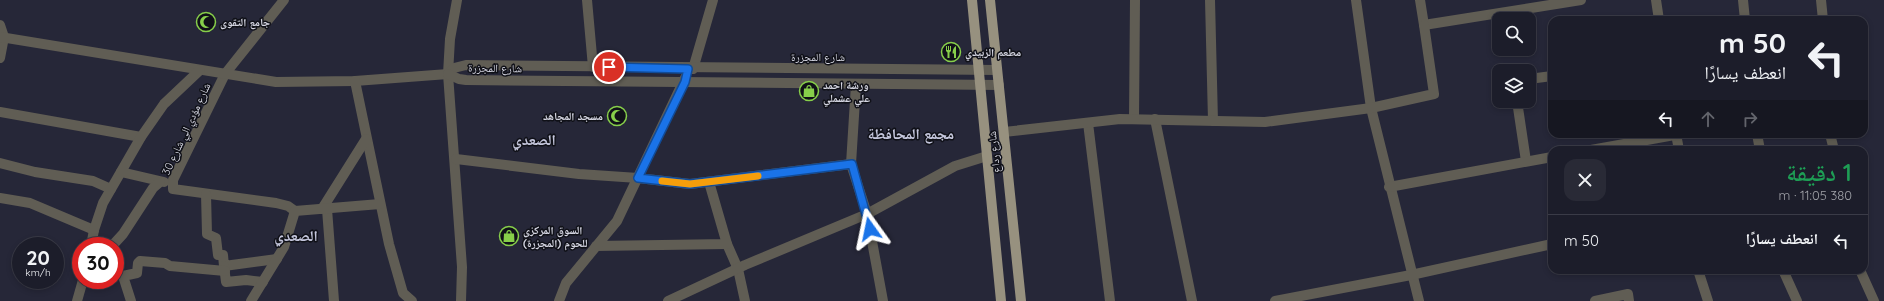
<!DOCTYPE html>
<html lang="ar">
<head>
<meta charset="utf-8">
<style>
	body { margin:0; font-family:Quicksand,"Noto Naskh Arabic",sans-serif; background:#292a36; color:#f1f3f6; direction:rtl; height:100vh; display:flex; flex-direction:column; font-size:15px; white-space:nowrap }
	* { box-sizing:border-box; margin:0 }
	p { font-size:13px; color:#a0a2a8 }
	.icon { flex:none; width:22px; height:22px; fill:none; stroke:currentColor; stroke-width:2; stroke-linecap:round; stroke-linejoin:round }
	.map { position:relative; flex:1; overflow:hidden; direction:ltr }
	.details { position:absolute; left:1548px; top:146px; width:320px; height:128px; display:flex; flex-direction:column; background:#1c1d2a; border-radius:12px; box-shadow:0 2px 6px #0003,0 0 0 1px #3a3b47; direction:rtl }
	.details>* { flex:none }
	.guide { position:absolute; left:1548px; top:16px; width:320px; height:122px; border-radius:12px; box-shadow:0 2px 6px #0003,0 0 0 1px #3a3b47; direction:rtl; background:#1c1d2a; color:#f1f3f6; overflow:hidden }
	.tools { position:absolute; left:1492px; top:12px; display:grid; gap:8px }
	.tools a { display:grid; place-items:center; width:44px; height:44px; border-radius:8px; background:#1c1d2a; box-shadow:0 2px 6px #0003,0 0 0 1px #3a3b47; font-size:20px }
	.speed { position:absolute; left:12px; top:237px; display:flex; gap:8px; font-size:20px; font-weight:700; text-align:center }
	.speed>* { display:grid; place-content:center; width:52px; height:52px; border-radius:50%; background:#1c1d2a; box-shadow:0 2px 6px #0003,0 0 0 1px #3a3b47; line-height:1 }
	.speed small { font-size:10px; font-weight:400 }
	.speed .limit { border:6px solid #d22; background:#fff; color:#111 }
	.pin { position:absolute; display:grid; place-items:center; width:34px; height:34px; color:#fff; margin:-17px; border:2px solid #fff; border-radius:50%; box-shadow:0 1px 4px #0007 }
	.me { position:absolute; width:44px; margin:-22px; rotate:348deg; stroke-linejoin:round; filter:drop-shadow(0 0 3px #0008) }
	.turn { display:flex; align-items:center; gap:14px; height:84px; padding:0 16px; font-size:18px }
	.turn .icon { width:52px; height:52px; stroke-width:2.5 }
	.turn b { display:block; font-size:28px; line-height:34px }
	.lanes { display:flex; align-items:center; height:38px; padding:0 16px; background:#0003; justify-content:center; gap:20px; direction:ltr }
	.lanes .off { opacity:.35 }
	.round { display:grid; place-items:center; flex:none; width:42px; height:42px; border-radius:12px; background:#292a36 }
	.overview { display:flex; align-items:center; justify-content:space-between; height:68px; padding:0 16px }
	h1 { font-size:24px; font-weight:600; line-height:30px; color:#1e9e55 }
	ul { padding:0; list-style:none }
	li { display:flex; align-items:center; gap:12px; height:52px; padding:0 16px; border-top:1px solid #3a3b47 }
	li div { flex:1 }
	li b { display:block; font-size:15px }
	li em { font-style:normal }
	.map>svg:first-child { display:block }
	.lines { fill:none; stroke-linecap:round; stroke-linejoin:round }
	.minor { stroke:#605d54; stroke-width:10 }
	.major { stroke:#97917f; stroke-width:10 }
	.route-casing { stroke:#114b97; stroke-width:10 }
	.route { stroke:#1a73e8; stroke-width:7 }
	.slow { stroke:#f59e0b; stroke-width:7 }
	.labels { text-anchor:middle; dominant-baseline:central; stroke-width:3; stroke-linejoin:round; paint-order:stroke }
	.poi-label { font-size:11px; font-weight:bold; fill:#d6d7e3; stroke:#101118; text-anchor:start }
	.street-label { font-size:11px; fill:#d6d7e3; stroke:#101118 }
	.district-label { font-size:15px; font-weight:bold; fill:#c5c7dd; stroke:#101118 }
</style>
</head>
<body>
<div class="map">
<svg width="1884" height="301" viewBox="0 0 1884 301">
	<rect width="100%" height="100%" fill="#262738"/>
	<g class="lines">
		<!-- minor -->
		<g class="minor">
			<polyline points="284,0 225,74 173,180 173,189 276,203 288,206 295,211"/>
			<polyline points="457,0 450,39 448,74 462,267 461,301"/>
			<polyline points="587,0 593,67"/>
			<polyline points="1210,0 1213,121"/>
			<polyline points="1356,0 1371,108 1419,301"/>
			<polyline points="1420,0 1424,25 1581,0"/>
			<polyline points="1656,0 1659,20"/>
			<polyline points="1743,0 1745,20"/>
			<polyline points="1821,0 1823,20"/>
			<polyline points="0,25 4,37 0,58"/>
			<polyline points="0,37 276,82 355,81 448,74"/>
			<polyline points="693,69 713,0"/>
			<polyline points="448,74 454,68 466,65 997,70"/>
			<polyline points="448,74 459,79 466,80 999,85"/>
			<polyline points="1529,79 1552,76"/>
			<polyline points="355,81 389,244 403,293 412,301"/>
			<polyline points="856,84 851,164 867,214 883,301"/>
			<polyline points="1517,101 1526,161"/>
			<polyline points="0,112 141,137"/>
			<polyline points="1134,119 1135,0"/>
			<polyline points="1155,119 1192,301"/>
			<polyline points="1088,123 1110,301"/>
			<polyline points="1004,132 1120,119 1265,122 1371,108 1434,94 1424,25"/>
			<polyline points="1676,134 1679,150"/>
			<polyline points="1757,134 1760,150"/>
			<polyline points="1830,134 1834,150"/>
			<polyline points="1591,150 1680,134"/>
			<polyline points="456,159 579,174 638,178 690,184 851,164"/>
			<polyline points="0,163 35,172 93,181 111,189"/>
			<polyline points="121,172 164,182"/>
			<polyline points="1389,187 1552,157"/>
			<polyline points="206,194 207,234 216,238 218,255 223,255 224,266 277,259"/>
			<polyline points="0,198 30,203 94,230"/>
			<polyline points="322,209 366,139"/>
			<polyline points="327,209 334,301"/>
			<polyline points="727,244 738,269 745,301"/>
			<polyline points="91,246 94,230 103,203 141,137 164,104 200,70"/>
			<polyline points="112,246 123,234 153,188 160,182"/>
			<polyline points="596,246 727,244 709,182"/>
			<polyline points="224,266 226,282 246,280 263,282"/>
			<polyline points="1698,270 1708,301"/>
			<polyline points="1783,270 1797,301"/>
			<polyline points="1860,270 1874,301"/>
			<polyline points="77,301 83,280"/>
			<polyline points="131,301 123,276 137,273 138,263 140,261 165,263 170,266 225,271"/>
			<polyline points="251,301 284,247 295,211 380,204"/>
			<polyline points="559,301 566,283 617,221 686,76"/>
			<polyline points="668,301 745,265 867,214 955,166 987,156"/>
			<polyline points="1275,301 1411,275 1552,244"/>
			<polyline points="1595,301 1628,294 1629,301"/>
		</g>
		<!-- major -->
		<g class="major">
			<polyline points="972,0 1001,301"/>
			<polyline points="990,0 1021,301"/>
		</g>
	</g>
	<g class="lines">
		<defs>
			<polyline id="route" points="609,67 688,69 685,82 638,178 690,184 852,164 870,229"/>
		</defs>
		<!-- route casing -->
		<use href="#route" class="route-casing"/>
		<!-- route -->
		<use href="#route" class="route"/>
		<!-- slow -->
		<polyline class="slow" points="662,181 690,184 758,176"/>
	</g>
	<!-- icons -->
	<defs>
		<symbol id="mosque-ring" viewBox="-11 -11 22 22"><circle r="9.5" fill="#101118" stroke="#87cf4a" stroke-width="1.5"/><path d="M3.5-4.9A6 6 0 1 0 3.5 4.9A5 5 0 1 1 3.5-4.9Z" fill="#87cf4a"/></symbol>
		<symbol id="restaurant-ring" viewBox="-11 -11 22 22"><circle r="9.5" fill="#101118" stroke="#87cf4a" stroke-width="1.5"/><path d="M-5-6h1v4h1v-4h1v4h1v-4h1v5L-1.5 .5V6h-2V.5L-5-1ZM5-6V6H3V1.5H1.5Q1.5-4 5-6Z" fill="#87cf4a"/></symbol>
		<symbol id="shop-ring" viewBox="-11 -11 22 22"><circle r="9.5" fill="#101118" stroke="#87cf4a" stroke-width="1.5"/><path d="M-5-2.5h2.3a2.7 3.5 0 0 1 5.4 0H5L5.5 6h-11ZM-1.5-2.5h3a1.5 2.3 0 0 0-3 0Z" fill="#87cf4a"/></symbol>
	</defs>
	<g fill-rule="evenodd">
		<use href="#mosque-ring" x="195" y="11" width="22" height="22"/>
		<use href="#restaurant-ring" x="940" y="41" width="22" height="22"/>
		<use href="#shop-ring" x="798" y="80" width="22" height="22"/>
		<use href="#mosque-ring" x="606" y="105" width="22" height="22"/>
		<use href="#shop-ring" x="498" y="225" width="22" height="22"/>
	</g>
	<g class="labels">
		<!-- poi labels -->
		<g class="poi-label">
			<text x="220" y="22">جامع التقوى</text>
			<text x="965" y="52">مطعم الزبيدي</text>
			<text x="823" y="85">ورشة احمد<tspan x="823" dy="13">علي عشملي</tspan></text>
			<text x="603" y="116" text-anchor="end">مسجد المجاهد</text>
			<text x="523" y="230">السوق المركزي<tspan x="523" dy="13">للحوم (المجزرة)</tspan></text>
		</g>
		<!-- street labels -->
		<g class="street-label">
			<text x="818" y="57">شارع المجزرة</text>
			<text transform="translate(495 68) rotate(1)">شارع المجزرة</text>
			<text transform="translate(186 129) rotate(-65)">شارع مؤدي الي شارع 30</text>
			<text transform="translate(994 152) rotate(-96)">شارع رداع</text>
		</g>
		<!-- district labels -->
		<g class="district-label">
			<text x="911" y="133">مجمع المحافظة</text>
			<text x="534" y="139">الصعدي</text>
			<text x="296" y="235">الصعدي</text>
		</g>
	</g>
</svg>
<div class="tools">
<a><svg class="icon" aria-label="search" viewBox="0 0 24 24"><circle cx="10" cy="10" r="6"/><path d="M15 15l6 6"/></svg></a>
<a><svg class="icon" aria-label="layers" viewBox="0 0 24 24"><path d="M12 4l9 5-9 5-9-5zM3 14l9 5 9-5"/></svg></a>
</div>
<div class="speed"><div>20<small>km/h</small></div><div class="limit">30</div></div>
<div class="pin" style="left:609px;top:67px;background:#d93025"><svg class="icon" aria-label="arrive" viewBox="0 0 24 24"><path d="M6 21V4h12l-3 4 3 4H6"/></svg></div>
<svg class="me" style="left:870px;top:229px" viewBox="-20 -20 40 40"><path d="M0-17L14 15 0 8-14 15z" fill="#1a73e8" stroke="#fff" stroke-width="4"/></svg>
<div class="guide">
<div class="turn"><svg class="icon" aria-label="left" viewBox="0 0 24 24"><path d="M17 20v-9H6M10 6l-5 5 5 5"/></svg><div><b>50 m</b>انعطف يسارًا</div></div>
<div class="lanes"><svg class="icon" aria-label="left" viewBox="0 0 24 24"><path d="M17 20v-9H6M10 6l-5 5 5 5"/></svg><svg class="icon off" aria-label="ahead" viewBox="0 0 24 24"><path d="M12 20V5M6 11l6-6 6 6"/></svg><svg class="icon off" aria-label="right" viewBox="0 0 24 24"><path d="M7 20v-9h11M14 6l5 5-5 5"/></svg></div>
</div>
<section class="details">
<div class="overview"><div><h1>1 دقيقة</h1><p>380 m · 11:05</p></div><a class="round"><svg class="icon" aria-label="close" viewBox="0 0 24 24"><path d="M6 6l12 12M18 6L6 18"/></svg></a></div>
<ul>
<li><svg class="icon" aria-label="left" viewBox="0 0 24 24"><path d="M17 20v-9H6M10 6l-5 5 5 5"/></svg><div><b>انعطف يسارًا</b></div><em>50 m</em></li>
</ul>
</section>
</div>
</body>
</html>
